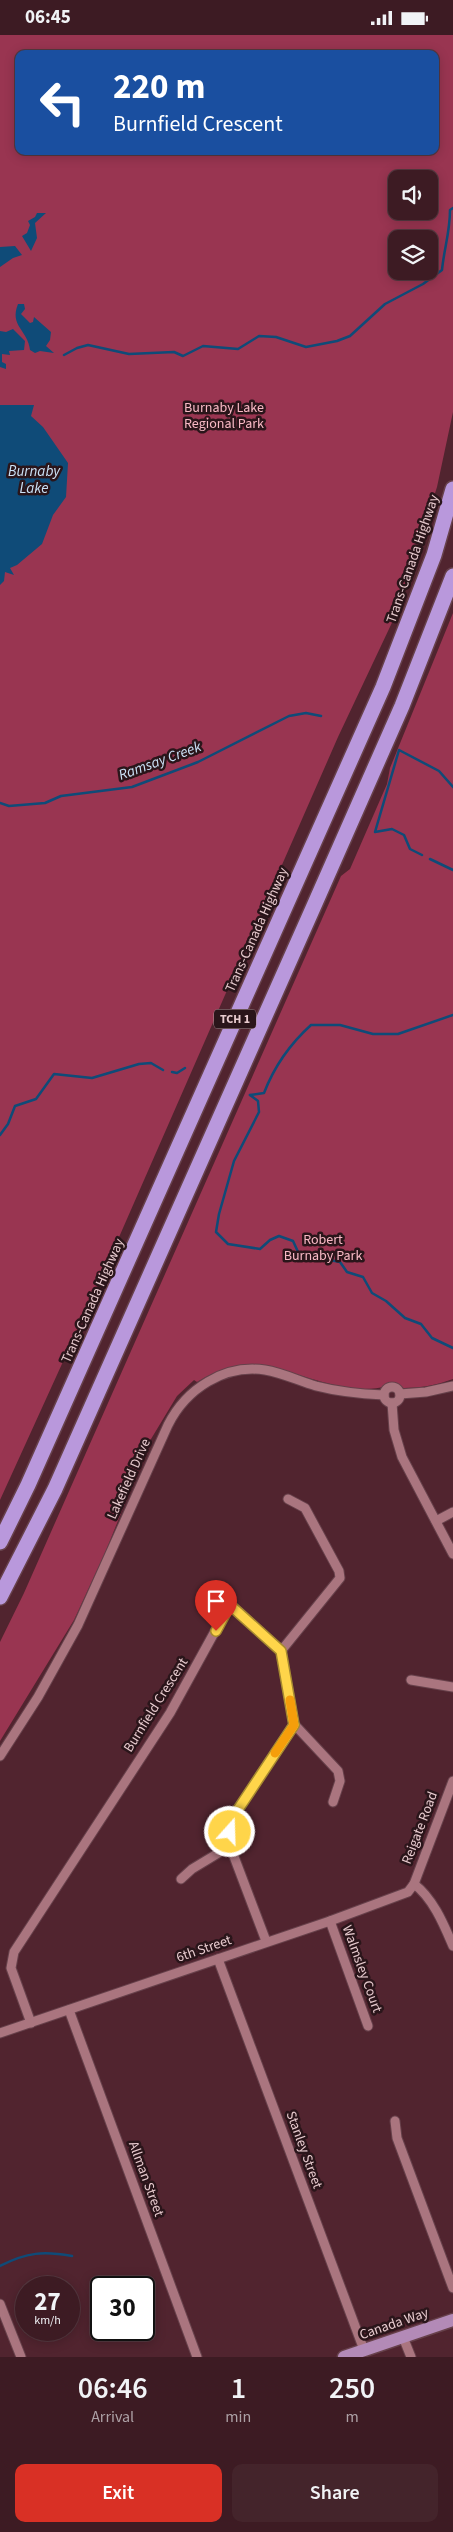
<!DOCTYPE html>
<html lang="en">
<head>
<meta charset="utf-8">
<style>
	body { margin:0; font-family:"Source Sans 3",sans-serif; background:#44242b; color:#f1f3f6; height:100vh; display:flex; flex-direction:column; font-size:19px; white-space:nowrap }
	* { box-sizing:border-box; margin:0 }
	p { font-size:16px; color:#ada1a6 }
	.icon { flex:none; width:28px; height:28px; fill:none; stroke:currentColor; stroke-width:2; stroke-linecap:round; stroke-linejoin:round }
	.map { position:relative; height:2322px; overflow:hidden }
	.sheet { display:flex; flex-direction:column; background:#3d1b23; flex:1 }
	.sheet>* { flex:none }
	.hud { position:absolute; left:15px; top:15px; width:424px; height:105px; border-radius:10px; box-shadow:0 2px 12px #0003,0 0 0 1px #563941; background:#1a4fa0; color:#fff; overflow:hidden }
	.tools { position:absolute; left:388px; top:135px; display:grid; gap:10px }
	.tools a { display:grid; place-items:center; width:50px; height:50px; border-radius:10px; background:#3d1b23; box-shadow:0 2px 12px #0003,0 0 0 1px #563941; font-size:25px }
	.speed { position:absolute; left:15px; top:2241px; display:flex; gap:10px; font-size:25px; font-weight:700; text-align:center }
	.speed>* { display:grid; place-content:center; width:65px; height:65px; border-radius:50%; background:#3d1b23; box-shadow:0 2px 12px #0003,0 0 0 1px #563941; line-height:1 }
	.speed small { font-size:12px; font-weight:400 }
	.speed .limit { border:2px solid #111; border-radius:8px; background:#fff; color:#111 }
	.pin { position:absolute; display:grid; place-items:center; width:42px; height:42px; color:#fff; margin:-51px -21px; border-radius:50% 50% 50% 0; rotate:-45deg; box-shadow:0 0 5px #0007 }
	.pin .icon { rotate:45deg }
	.me { position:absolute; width:55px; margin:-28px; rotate:20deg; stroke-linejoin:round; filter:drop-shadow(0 0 4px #0008) }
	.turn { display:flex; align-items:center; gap:18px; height:105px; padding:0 15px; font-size:22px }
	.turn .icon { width:65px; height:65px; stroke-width:2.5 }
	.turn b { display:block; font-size:35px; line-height:42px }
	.eta { display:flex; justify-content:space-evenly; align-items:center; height:85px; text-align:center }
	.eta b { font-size:30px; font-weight:600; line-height:35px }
	.action { display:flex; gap:10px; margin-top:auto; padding:10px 15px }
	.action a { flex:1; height:58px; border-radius:10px; background:#d93025; color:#fff; font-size:20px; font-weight:600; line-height:58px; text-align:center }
	.action a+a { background:#44242b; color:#f1f3f6 }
	.status { display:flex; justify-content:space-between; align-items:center; height:35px; padding:0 25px; background:#3d1b23; direction:ltr }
	.status svg { height:14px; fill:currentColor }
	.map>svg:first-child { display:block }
	.green { fill:#993551; fill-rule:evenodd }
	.water { fill:#0f4b78 }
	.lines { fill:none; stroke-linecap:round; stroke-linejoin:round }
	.stream { stroke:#0f4b78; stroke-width:2.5 }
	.minor-casing { stroke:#67414b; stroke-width:11 }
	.major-casing { stroke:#67414b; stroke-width:15 }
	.highway-casing { stroke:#67414b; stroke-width:18 }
	.minor { stroke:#aa757f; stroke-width:9 }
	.major { stroke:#b38ab7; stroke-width:12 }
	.highway { stroke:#b998dc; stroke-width:15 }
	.route-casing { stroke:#a68a30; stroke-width:12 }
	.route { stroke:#ffd54a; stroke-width:9 }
	.slow { stroke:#f59e0b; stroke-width:9 }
	.labels { text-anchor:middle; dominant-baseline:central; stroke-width:5; stroke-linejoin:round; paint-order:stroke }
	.shield { fill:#2a151a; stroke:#af9499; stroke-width:1 }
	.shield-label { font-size:12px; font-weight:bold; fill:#e8cbcf }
	.park-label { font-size:14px; fill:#fabac6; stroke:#2a151a }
	.street-label { font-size:14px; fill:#e8cbcf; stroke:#2a151a }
	.water-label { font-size:15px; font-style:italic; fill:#cbe2f7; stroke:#2a151a }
</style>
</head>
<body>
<div class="status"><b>06:45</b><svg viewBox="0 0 49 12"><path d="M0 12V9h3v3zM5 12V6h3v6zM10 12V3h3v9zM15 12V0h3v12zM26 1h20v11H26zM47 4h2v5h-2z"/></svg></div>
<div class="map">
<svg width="453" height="2322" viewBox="0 0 453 2322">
	<rect width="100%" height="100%" fill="#51242f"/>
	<!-- green -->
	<g class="green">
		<path d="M0,0H453V377L437,452L397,577L338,702L102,1241L0,1465ZM19,19H435V116H19ZM396,144H429V176H396ZM396,204H429V236H396Z"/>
		<path d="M453,578V1344C437,1350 421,1353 404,1353C399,1354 394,1350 389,1351C370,1355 360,1355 340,1351C284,1340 254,1313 197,1347L194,1345L177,1361L151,1404L105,1518L74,1585L0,1706V1607L24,1558L341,841L350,834L387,749L390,733Z"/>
	</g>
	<!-- water -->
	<g class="water">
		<polygon points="37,178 46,178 35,188 37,203 31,216 22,201 27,198 30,190 28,186 35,182"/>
		<polygon points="15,211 22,220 13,223 0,232 0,212"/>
		<path d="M18,269H24L25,274L21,279L30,288L33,287L34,282L51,297L50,305L46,311L54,318L40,316L35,318L30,315C28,295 9,291 18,269Z"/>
		<polygon points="13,294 25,306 24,315 9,316 10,320 2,319 2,327 6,329 6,334 0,332 0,296 6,297"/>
		<polygon points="0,370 34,370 31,381 43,392 68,428 66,462 53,480 42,509 17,530 10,533 14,540 5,537 4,546 0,550"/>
	</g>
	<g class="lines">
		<!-- stream -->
		<g class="stream">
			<path d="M64,320L77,313L88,310L129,319L174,317L183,321L203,311L238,314L259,301L276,302L306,312L337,306L350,301L385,269L423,249L442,235C444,214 450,197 450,175L453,173"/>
			<polyline points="0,768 9,771 45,768 61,761 132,752 198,727 289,681 306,678 321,681"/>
			<polyline points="422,820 410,814 404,800 392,794 375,797 399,715 439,736 453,752"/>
			<polyline points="430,824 453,835"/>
			<polyline points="172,1037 177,1038 185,1033"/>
			<polyline points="250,1060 258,1066 259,1077 234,1126 219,1179 216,1197 228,1209 260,1214 270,1205 279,1201 293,1206 299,1219 340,1227 347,1237 363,1242 372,1258 386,1266 405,1283 421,1289 432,1303 453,1313"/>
			<path d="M250,1060L264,1058C274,1032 290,1009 311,990H340L373,999H398L453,980"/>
			<polyline points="0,1100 8,1089 15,1071 36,1064 54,1039 92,1043 139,1029 151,1028 163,1035"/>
			<path d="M0,2231C27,2217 44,2216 72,2221"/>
		</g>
		<defs>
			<g id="minor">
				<circle cx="392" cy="1360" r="8"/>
				<polyline points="400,1359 426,1357 453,1351"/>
				<polyline points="392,1368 394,1395 402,1422 453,1519"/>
				<polyline points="436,1486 453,1477"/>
				<polyline points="281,1616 340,1543 339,1536 305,1473 288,1464"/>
				<polyline points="411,1645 453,1652"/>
				<polyline points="294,1689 338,1736 340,1746 333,1767"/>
				<path d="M0,1721L38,1662L78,1590L168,1390C186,1354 224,1329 265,1335C283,1338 299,1346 316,1351C339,1357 361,1359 384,1360"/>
				<polyline points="181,1844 192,1834 230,1811"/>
				<path d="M414,1849C433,1863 444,1890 453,1911"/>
				<polyline points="330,1886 368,1991"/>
				<polyline points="218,1924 364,2315"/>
				<polyline points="69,1975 197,2322"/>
				<polyline points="31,1988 11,1933 14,1917 170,1678 230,1569 281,1616 294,1689 237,1776 232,1792 230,1811 266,1906"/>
				<polyline points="0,1998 330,1886 408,1857 414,1849 453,1746"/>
				<polyline points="395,2086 397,2103 453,2253"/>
				<polyline points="0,2269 21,2322"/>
				<polyline points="403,2302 411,2322"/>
			</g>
			<polyline id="major" points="344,2322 453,2285"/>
			<g id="highway">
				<polyline points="0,1507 28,1450 383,652 434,520 453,454"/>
				<polyline points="0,1562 55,1454 313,873 402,671 453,541"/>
			</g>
		</defs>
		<!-- minor casing -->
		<use href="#minor" class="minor-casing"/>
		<!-- major casing -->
		<use href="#major" class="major-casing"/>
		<!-- highway casing -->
		<use href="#highway" class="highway-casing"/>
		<!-- minor -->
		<use href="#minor" class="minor"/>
		<!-- major -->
		<use href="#major" class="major"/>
		<!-- highway -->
		<use href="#highway" class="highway"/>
	</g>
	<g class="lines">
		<defs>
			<polyline id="route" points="216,1596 230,1570 281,1616 294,1690 237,1776 230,1797"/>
		</defs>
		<!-- route casing -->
		<use href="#route" class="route-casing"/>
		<!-- route -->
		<use href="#route" class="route"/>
		<!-- slow -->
		<polyline class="slow" points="275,1718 294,1690 290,1665"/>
	</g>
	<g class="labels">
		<!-- shield labels -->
		<rect class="shield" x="214" y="974.5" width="42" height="19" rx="4"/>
		<g class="shield-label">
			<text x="235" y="984">TCH 1</text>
		</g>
		<!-- park labels -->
		<g class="park-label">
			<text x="224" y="373">Burnaby Lake<tspan x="224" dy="16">Regional Park</tspan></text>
			<text x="323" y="1205">Robert<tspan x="323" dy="16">Burnaby Park</tspan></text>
		</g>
		<!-- street labels -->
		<g class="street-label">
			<text transform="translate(413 524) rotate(-71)">Trans-Canada Highway</text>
			<text transform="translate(257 895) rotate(-66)">Trans-Canada Highway</text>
			<text transform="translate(93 1266) rotate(-66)">Trans-Canada Highway</text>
			<text transform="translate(129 1444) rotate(-66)">Lakefield Drive</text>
			<text transform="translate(156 1670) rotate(-58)">Burnfield Crescent</text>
			<text transform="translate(420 1793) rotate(-69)">Reigate Road</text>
			<text transform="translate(204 1914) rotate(-19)">6th Street</text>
			<text transform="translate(362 1934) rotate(70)">Walmsley Court</text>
			<text transform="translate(304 2115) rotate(70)">Stanley Street</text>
			<text transform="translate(146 2144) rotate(70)">Allman Street</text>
			<text transform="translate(394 2289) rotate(-19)">Canada Way</text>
		</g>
		<!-- water labels -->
		<g class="water-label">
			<text x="34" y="436">Burnaby<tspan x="34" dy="17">Lake</tspan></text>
			<text transform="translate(160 726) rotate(-20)">Ramsay Creek</text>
		</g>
	</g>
</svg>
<div class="tools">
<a><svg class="icon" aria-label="sound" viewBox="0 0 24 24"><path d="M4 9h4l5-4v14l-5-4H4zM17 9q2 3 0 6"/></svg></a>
<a><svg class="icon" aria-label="layers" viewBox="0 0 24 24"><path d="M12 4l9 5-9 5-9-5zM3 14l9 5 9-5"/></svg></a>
</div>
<div class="speed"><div>27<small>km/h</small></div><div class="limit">30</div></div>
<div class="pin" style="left:216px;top:1596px;background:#d93025"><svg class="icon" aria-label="arrive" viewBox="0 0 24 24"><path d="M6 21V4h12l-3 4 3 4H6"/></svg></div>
<svg class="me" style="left:230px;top:1797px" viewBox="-20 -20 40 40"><circle r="17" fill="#ffd54a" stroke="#fff" stroke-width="3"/><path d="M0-11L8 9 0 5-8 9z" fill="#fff"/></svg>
<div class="hud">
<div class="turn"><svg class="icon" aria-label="left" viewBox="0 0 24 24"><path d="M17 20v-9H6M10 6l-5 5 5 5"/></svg><div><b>220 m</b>Burnfield Crescent</div></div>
</div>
</div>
<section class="sheet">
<div class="eta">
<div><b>06:46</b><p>Arrival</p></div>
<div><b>1</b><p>min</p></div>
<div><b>250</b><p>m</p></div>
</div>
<div class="action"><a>Exit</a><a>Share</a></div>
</section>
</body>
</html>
